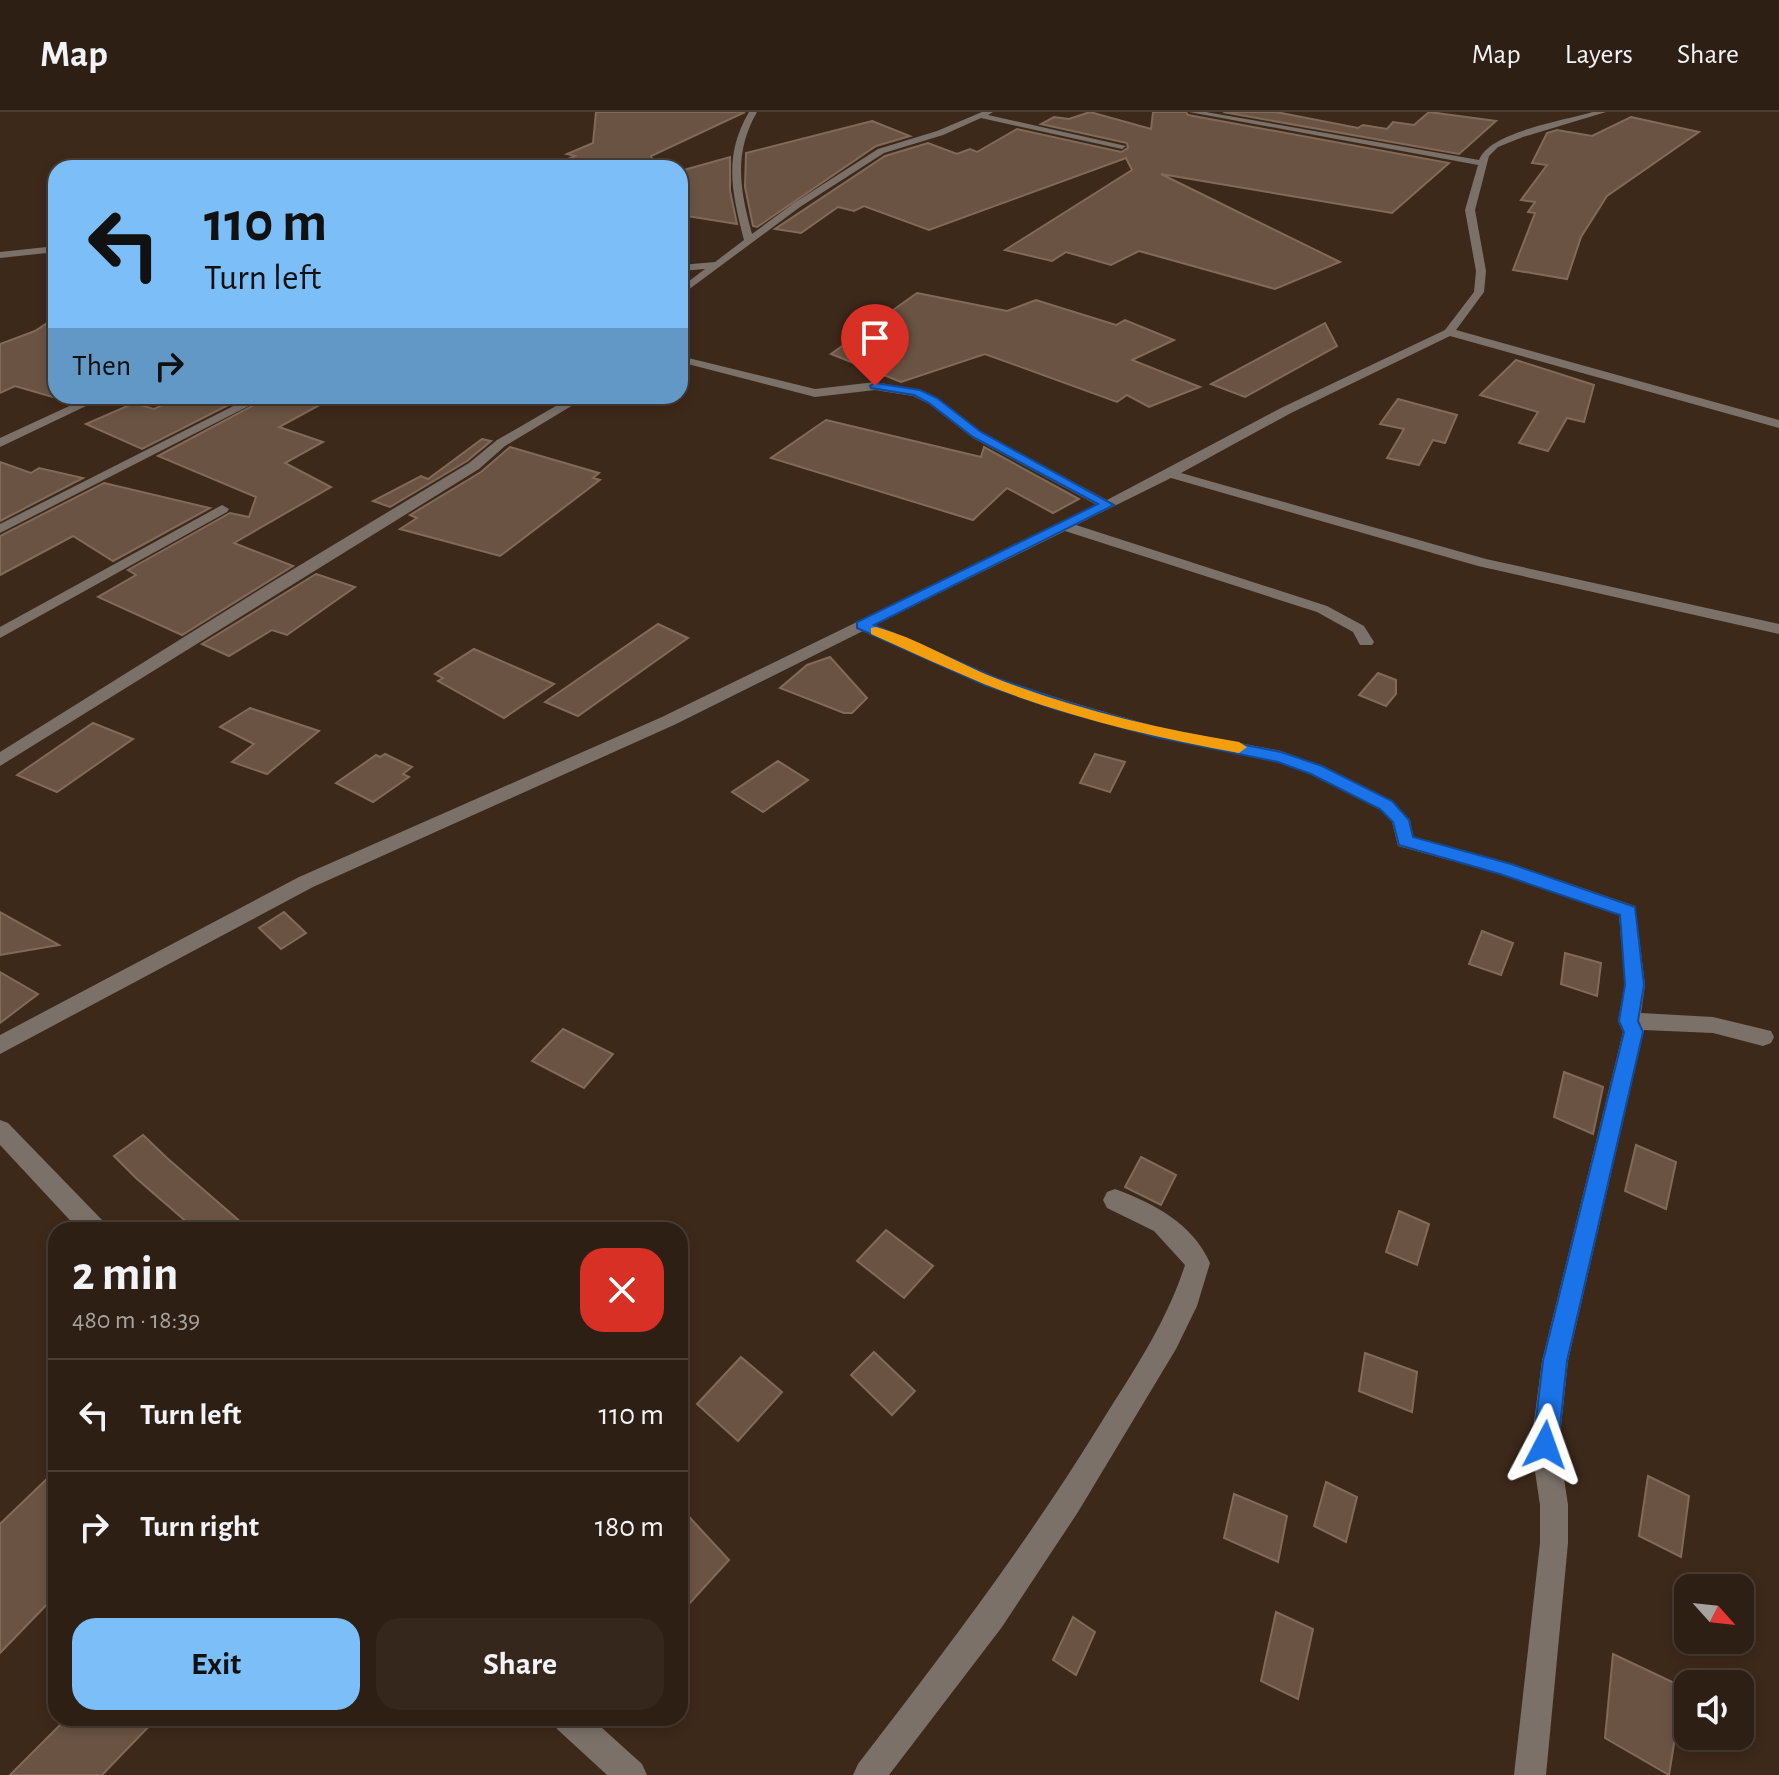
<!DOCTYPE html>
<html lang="en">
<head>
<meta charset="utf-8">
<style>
	body { margin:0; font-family:"Alegreya Sans",sans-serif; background:#36271d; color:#f1f3f6; height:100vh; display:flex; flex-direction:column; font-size:30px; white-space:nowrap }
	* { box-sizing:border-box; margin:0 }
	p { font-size:26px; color:#a7a2a0 }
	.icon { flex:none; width:44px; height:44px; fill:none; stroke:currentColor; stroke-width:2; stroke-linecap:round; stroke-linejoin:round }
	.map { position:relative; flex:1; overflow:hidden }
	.sheet { position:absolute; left:48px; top:1110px; width:640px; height:504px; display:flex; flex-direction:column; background:#2e1f14; border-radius:24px; box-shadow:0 4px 12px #0003,0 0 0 2px #493d34 }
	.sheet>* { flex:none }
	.top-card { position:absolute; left:48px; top:48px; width:640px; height:244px; border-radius:24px; box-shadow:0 4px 12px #0003,0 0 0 2px #493d34; background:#7bbef8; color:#111; overflow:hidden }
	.needle { width:52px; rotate:117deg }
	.controls { position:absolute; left:1674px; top:1462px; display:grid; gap:16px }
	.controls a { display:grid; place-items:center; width:80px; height:80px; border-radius:16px; background:#2e1f14; box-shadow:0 4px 12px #0003,0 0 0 2px #493d34; font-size:40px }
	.pin { position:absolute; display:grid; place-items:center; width:68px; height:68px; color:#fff; margin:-82px -34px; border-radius:50% 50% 50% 0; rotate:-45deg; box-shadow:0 0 8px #0007 }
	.pin .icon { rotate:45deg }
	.me { position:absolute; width:88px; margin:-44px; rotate:4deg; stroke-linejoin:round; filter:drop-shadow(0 0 6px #0008) }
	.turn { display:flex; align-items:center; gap:28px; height:168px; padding:0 24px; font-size:36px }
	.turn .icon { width:104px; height:104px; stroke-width:2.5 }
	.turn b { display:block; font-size:56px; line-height:68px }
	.then { display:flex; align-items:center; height:76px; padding:0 24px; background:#0003; gap:16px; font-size:30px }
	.round { display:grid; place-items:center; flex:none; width:84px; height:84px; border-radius:24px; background:#36271d }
	.overview { display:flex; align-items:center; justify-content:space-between; height:136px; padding:0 24px }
	h1 { font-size:48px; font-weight:700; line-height:60px }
	.action { display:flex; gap:16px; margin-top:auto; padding:16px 24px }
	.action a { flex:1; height:92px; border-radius:24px; background:#7bbef8; color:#111; font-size:32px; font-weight:700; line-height:92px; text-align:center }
	.action a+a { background:#36271d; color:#f1f3f6 }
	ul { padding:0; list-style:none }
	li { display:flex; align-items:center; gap:24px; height:112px; padding:0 24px; border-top:2px solid #493d34 }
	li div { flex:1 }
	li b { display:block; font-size:30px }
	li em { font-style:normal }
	header { display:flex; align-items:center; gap:48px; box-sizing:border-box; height:112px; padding:0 40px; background:#2e1f14; border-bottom:2px solid #493d34 }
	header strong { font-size:38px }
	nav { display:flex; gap:44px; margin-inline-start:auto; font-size:28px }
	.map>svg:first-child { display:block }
	.building { fill:#6a5343; stroke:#826a59; stroke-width:2 }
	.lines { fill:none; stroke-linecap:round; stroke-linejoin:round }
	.minor { fill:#7b7169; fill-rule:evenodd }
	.route { fill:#1a73e8; stroke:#114b97; stroke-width:2 }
	.slow { fill:#f59e0b }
</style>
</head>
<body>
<header>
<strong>Map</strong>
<nav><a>Map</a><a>Layers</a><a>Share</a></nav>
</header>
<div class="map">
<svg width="1779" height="1663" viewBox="0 0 1779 1663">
	<rect width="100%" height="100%" fill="#3d291a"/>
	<!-- building -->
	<g class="building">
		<polygon points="596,0 745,0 651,44 655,56 548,56 575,44 567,42 593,31"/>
		<polygon points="1090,0 1151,17 1153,0 1186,0 1188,3 1449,51 1392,101 1161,62 1340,150 1275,177 1139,139 1111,153 1066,140 1052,149 1005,138 1132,58 1126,46 929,118 864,94 854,99 838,95 801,121 775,117 885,44 928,31 957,42 970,37 977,40 1017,17 1121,40 1128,36 1127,31 1041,12 1054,5 1069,7"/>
		<polygon points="1223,0 1276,0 1358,16 1363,13 1387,17 1393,10 1414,13 1429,0 1496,9 1459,42"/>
		<polygon points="1631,5 1699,20 1607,84 1581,125 1567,167 1513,158 1535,101 1528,100 1535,90 1521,88 1547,53 1532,51 1547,21 1557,18 1592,24"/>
		<polygon points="872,9 910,24 876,34 757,115 753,114 745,75 746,41"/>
		<polygon points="730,45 730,79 737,112 680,103 680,59"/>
		<polygon points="917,181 1007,199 1036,188 1116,213 1125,208 1174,228 1132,248 1200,275 1149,295 1127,283 1117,290 985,242 901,270 831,242"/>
		<polygon points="56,205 56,286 15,274 0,281 0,232 35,219"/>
		<polygon points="1325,211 1337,234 1245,285 1211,272"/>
		<polygon points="1516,248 1594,273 1584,310 1567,306 1548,339 1519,331 1538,300 1480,283"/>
		<polygon points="182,284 246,284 142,337 86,312 134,291 154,297"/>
		<polygon points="271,284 336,284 279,315 323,330 285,351 331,375 234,431 293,454 182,523 98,485 136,463 128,458 230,401 249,405 256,385 158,344"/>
		<polygon points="1398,287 1457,303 1445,331 1433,328 1419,353 1387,346 1404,317 1380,312"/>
		<polygon points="826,308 981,345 984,335 1079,387 1053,401 1007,376 973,408 771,346"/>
		<polygon points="482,327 491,329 467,349 390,395 373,389 421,364 428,367"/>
		<polygon points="510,335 599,361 593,366 600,368 500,444 400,417 417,406 410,403 481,360"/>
		<polygon points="0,350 31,361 39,356 83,366 0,409"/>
		<polygon points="104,371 210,396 113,449 73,424 0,463 0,424"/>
		<polygon points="316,462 355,475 287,523 272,518 229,544 202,532"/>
		<polygon points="658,512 688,526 578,604 545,590"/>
		<polygon points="474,537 554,572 504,606 438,569 443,566 435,562"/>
		<polygon points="830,545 867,586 852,601 844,601 780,576 807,553"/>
		<polygon points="1378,561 1396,568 1396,582 1386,594 1359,583"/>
		<polygon points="250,596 319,619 267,662 232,650 254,632 220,615"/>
		<polygon points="93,611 133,627 57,680 17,663"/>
		<polygon points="385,642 412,655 403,662 409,665 373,690 336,671 376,643 380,645"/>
		<polygon points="1095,642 1125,650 1110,680 1080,671"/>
		<polygon points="778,649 808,668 763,700 732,680"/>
		<polygon points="0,800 59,833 0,843"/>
		<polygon points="284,800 306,821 281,837 259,816"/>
		<polygon points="1482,819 1513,831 1501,863 1469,852"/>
		<polygon points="1565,841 1601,851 1597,884 1561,872"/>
		<polygon points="0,860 38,882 0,911"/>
		<polygon points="563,917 613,942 584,976 532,949"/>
		<polygon points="1564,960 1603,975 1593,1022 1554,1005"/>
		<polygon points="143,1023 167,1046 250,1118 196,1118 137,1067 114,1044"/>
		<polygon points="1636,1033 1676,1050 1666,1097 1625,1079"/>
		<polygon points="1141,1045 1176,1063 1161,1093 1125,1075"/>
		<polygon points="1399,1099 1429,1112 1417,1153 1386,1140"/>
		<polygon points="886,1118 933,1154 904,1186 857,1149"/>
		<polygon points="874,1240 915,1279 892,1303 851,1263"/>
		<polygon points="1365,1241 1417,1260 1412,1300 1359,1279"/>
		<polygon points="741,1245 782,1280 738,1329 697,1292"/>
		<polygon points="56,1358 56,1483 0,1541 0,1412"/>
		<polygon points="1648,1364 1689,1384 1681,1445 1639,1424"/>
		<polygon points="1326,1370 1357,1385 1346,1430 1314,1414"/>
		<polygon points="1234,1382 1287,1404 1278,1450 1224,1426"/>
		<polygon points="680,1395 729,1448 680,1502"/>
		<polygon points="1276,1500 1313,1517 1298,1587 1261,1569"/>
		<polygon points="1073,1505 1095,1520 1076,1563 1053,1548"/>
		<polygon points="1613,1542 1683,1575 1669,1663 1605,1626"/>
		<polygon points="67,1606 157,1606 102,1663 10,1663"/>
	</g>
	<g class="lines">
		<!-- minor -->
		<g class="minor">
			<path d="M749,0H757C733,42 740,78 752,122L794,91L878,37L937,19L982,0H993L988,3L1126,34L1122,37L981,6L943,23L884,41L800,95L680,184V176L705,157L680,159V153L715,150L744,128C732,81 723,44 749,0Z"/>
			<path d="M1189,0H1206L1479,48C1489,20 1566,8 1593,0H1606L1523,25L1498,35L1489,44L1475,98L1486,159L1484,180L1456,218L1779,308V316L1450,224L1291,301L1181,361L1486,447L1779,512V522L1478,454L1171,366L1076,413L1327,494L1364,514L1374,530L1372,533H1360L1353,520L1317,500L1065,419L875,513L997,566L1067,589L1157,615L1281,639L1322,654L1392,689L1410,708L1413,725L1512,752L1635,794L1645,873L1641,901L1713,905L1771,919L1774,925L1771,931L1763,934L1713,921L1644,918L1568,1249L1559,1333L1568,1393V1431L1546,1663H1514L1540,1431V1393L1531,1333L1542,1249L1623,920L1618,909L1625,873L1619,803L1500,762L1398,734L1392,710L1380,697L1310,662L1277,650L1156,625L1055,597L985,572L863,519L674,613L313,775L0,942V923L299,765L662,605L1097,393L973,326L929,292L913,284L875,278L815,285L680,250V244L815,277L875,270L920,278L937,286L981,320L1107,388L1283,295L1445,218L1474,180L1476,159L1465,98L1478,53Z"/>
			<polygon points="56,134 56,140 0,146 0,140"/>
			<polygon points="91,284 107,284 0,335 0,326"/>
			<polygon points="253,284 268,284 0,421 0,412"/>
			<polygon points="573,284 588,284 505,334 479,357 0,654 0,640 272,470 469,351 497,328"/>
			<polygon points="222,393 229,397 227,400 0,526 0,515"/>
			<polygon points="0,1008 8,1011 104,1110 107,1118 79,1118 0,1033"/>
			<path d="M1115,1077C1155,1092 1192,1111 1210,1151L1197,1194L1176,1237L1078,1400L1002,1515L889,1663H853L858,1652C944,1540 1025,1434 1099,1314C1132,1261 1166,1212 1185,1153L1154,1119L1107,1096L1103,1088L1107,1080Z"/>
			<polygon points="552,1606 591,1606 642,1652 647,1663 607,1663 557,1617"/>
		</g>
	</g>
	<!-- route -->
	<polygon class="route" points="875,271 920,278 937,286 981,320 1114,393 874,513 996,566 1066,590 1157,616 1281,640 1322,654 1392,689 1409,708 1413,725 1511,752 1635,795 1644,873 1638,909 1643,920 1567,1249 1558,1333 1554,1342 1545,1345 1536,1342 1533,1333 1543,1249 1624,920 1619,909 1625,873 1620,803 1500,762 1399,733 1393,710 1380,697 1311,662 1278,650 1156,625 1055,597 985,573 857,516 857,510 1098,392 973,325 929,291 914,283 871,276 870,274"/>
	<!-- slow -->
	<path class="slow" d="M876,515C917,526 955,550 995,566C1074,597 1156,616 1239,630L1247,635L1239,641C1153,625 1066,605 984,572C946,556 909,539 871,522V516Z"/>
</svg>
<div class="controls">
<a><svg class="needle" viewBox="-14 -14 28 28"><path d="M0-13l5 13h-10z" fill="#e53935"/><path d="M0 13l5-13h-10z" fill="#a7a2a0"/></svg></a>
<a><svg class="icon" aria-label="sound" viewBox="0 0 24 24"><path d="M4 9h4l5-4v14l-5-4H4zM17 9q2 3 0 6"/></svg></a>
</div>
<div class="pin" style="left:875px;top:274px;background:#d93025"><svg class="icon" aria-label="arrive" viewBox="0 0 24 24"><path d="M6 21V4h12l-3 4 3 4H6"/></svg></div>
<svg class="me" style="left:1545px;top:1333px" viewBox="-20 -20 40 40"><path d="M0-17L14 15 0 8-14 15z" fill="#1a73e8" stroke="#fff" stroke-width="4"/></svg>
<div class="top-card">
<div class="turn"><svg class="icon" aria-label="left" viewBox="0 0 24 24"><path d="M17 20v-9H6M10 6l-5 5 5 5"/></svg><div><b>110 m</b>Turn left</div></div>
<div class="then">Then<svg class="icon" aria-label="right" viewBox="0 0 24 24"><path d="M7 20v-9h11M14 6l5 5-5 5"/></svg></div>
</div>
<section class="sheet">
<div class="overview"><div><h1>2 min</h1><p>480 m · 18:39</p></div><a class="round" style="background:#d93025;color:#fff"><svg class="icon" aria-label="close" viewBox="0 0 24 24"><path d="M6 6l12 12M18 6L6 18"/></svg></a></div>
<ul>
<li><svg class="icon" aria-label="left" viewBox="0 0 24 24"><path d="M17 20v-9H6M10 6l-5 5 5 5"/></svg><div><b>Turn left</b></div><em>110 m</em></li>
<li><svg class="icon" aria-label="right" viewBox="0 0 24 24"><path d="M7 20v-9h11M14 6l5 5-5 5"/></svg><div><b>Turn right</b></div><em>180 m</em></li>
</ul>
<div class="action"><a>Exit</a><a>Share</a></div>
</section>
</div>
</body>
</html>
